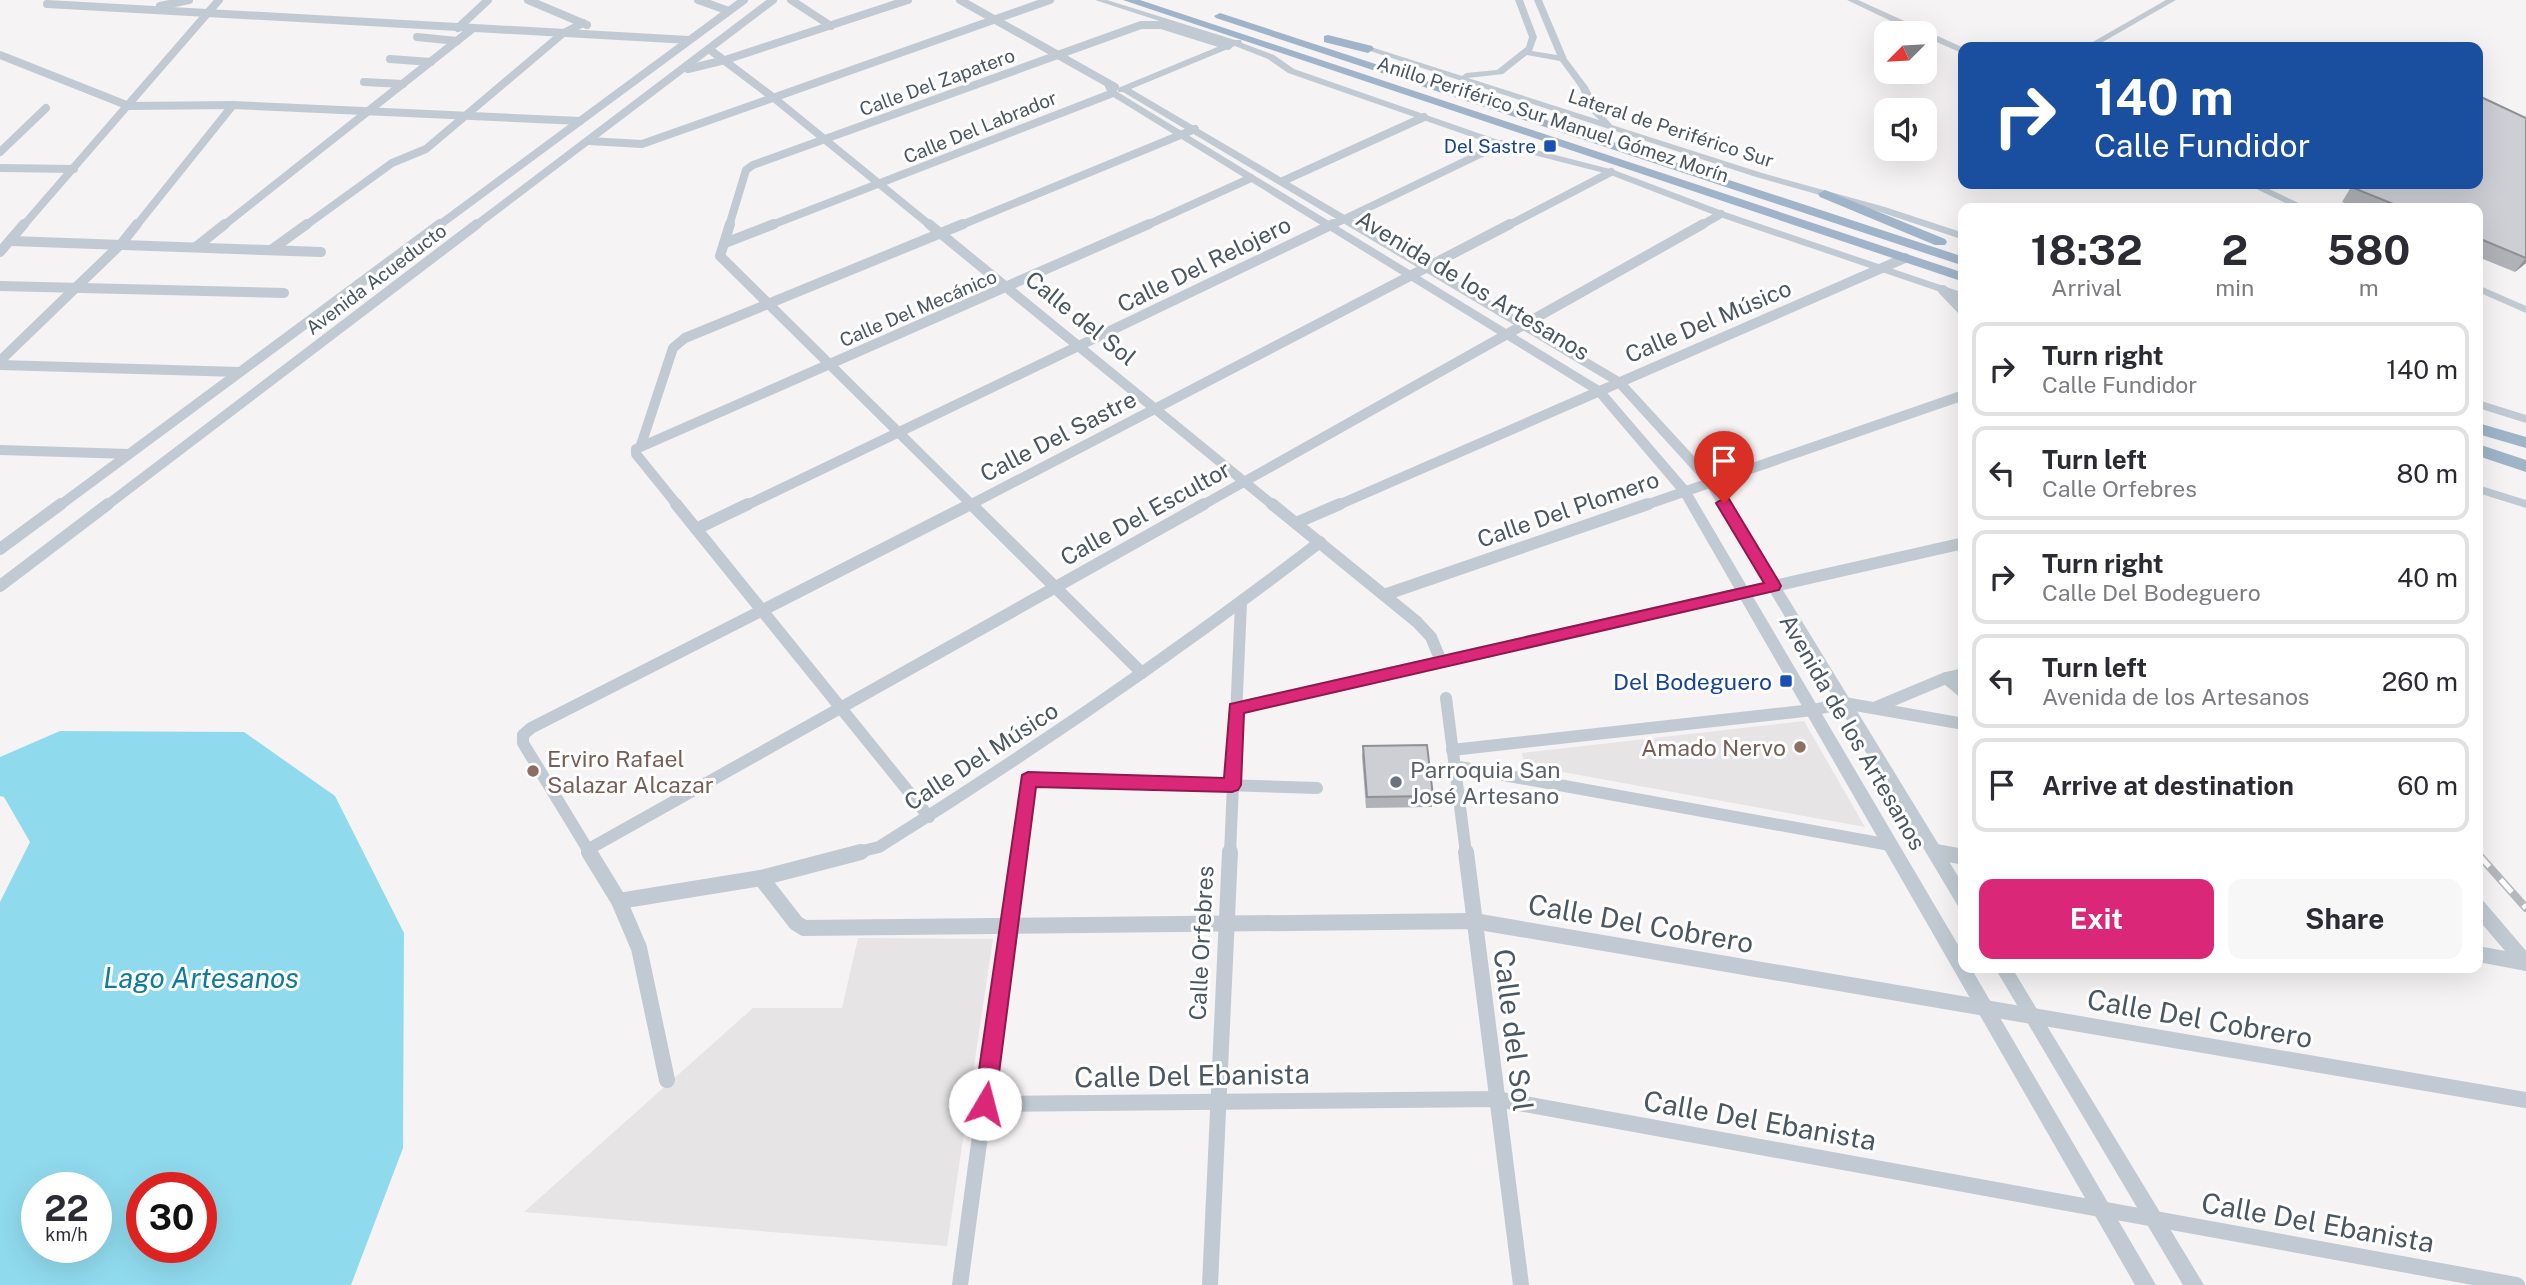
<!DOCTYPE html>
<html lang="en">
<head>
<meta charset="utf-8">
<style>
	body { margin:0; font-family:"Public Sans",sans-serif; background:#f7f7f7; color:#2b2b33; height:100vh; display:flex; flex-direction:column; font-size:26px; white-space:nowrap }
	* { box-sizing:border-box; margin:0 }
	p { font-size:23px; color:#7c7c81 }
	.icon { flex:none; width:38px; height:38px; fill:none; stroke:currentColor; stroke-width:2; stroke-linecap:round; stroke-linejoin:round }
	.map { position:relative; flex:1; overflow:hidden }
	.panel { position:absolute; left:1958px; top:203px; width:525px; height:770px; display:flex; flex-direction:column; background:#fff; border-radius:14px; box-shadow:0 7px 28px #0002 }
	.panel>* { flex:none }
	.top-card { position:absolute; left:1958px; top:42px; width:525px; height:147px; border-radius:14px; box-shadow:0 7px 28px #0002; background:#1a4fa0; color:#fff; overflow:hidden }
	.needle { width:46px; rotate:246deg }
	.tools { position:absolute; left:1874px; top:21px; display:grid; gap:14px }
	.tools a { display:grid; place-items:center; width:63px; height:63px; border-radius:14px; background:#fff; box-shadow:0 7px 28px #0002; font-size:35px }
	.speed { position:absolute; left:21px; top:1172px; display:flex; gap:14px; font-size:35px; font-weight:700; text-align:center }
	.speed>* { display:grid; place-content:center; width:91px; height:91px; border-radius:50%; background:#fff; box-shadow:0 7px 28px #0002; line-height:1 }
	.speed small { font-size:18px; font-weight:400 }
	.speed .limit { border:10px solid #d22; background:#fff; color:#111 }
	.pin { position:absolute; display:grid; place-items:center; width:60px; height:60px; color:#fff; margin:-72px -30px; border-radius:50% 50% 50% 0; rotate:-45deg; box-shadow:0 0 7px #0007 }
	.pin .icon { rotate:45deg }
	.me { position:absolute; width:77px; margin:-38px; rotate:8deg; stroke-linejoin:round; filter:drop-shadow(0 0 5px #0008) }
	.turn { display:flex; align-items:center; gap:24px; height:147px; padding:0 21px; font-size:32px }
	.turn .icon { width:91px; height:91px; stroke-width:2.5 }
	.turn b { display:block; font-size:49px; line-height:60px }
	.eta { display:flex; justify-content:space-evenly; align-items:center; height:119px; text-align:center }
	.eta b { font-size:42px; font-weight:700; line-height:49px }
	.button { display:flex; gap:14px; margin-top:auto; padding:14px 21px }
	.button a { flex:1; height:80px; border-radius:14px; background:#db2777; color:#fff; font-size:28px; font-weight:700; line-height:80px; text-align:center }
	.button a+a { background:#f7f7f7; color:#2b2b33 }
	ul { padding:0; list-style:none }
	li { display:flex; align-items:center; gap:21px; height:94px; margin:0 14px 10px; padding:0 7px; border:4px solid #e1e1e2; border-radius:14px }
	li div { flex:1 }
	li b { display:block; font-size:26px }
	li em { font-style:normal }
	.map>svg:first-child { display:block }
	.education { fill:#e6e4e5 }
	.water { fill:#90daee; fill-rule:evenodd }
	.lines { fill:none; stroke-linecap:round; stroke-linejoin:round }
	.minor-far3 { stroke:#c1cad2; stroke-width:8 }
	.minor-far2 { stroke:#c1cad2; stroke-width:10 }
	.minor-far1 { stroke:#c1cad2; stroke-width:12 }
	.minor { stroke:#c1cad2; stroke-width:16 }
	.tertiary { fill:#c1cad2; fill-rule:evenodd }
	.trunk { fill:#9fb4c9; fill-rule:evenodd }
	.rail-casing { stroke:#b5b8bd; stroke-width:8 }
	.rail { stroke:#fff; stroke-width:5; stroke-dasharray:17; stroke-linecap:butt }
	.wall { fill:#b0b2b7 }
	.shaded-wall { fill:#909195 }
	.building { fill:#cdcfd5; stroke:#909195; stroke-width:2 }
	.route { fill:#db2777; stroke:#8e194d; stroke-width:2 }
	.transit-dot { fill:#1a4fb4; stroke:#fff; stroke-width:2.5 }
	.education-dot { fill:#8d6e63; stroke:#fff; stroke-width:2.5 }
	.worship-dot { fill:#6b7280; stroke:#fff; stroke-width:2.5 }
	.labels { text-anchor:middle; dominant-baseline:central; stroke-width:6; stroke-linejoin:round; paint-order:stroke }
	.far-street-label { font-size:19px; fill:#4a5661; stroke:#fff }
	.far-transit-label { font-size:19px; fill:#164399; stroke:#fff; text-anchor:end }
	.street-label { font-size:23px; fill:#4a5661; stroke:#fff }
	.transit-label { font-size:23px; fill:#164399; stroke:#fff; text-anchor:end }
	.education-label { font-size:23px; fill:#785e54; stroke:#fff; text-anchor:end }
	.worship-label { font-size:23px; fill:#5b616d; stroke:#fff; text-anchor:start }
	.near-street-label { font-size:28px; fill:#4a5661; stroke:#fff }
	.near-water-label { font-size:28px; font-style:italic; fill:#0c7c9b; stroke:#fff }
</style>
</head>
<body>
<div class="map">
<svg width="2526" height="1285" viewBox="0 0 2526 1285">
	<rect width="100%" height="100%" fill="#f5f3f3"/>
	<!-- education -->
	<g class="education">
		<polygon points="1804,721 1865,827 1524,765 1522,753"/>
		<polygon points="858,938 993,939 947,1246 524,1212 753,1008 842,1008"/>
	</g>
	<!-- water -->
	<path class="water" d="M60,731L244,732L335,796L404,933L403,1148L351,1285H0V902L30,842L4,797L0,796V757ZM37,1188H96V1248H37ZM142,1188H201V1248H142Z"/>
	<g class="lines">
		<!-- minor-far3 -->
		<g class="minor-far3">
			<polyline points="528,0 587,25"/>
			<polyline points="698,0 729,11"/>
			<polyline points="791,0 831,26"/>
			<polyline points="960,0 1115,87"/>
			<polyline points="47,4 689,40"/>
			<polyline points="160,6 189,0"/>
			<polyline points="458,28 488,0"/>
			<polyline points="417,37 457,41"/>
			<polyline points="709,49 774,98 931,226"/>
			<polyline points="0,55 129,106 233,105 580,121"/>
			<polyline points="390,59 431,62"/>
			<polyline points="688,69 725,60 908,0"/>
			<polyline points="364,82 403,84"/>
			<polyline points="589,141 642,144 1050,0"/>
			<polyline points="0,152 46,108"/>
			<polyline points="0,168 74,169"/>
			<polyline points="1283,181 1424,117"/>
			<polyline points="23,226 219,0"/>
			<polyline points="136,226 233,105"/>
			<polyline points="223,226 472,29"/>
			<polyline points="305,226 392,163 426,149 562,34 583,23"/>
			<polyline points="438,226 744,0"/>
			<polyline points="475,226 773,0"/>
			<polyline points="729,226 746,170 753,165 1141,25 1161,25 1228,46"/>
			<polyline points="769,226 1113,93 1109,86"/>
			<polyline points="959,226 1195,129"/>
			<polyline points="1145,226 1251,178"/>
			<polyline points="1330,226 1501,144"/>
			<polyline points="1507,226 1611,172"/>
			<polyline points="1700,226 1721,214"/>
		</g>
		<!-- minor-far2 -->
		<g class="minor-far2">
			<polyline points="730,224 720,256 973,506"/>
			<polyline points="929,224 1274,506"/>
			<polyline points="11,241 321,252"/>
			<polyline points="725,243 774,224"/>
			<polyline points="196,247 225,224"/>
			<polyline points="271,250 307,224"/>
			<polyline points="0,252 24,224"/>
			<polyline points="0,286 284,293"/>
			<polyline points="1943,290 1964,312"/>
			<polyline points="0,361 122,243 137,224"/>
			<polyline points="0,365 239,372"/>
			<polyline points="641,445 673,348 685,338 963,224"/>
			<polyline points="0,450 129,454"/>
			<polyline points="59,506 440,224"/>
			<polyline points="106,506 477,224"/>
			<polyline points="678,506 636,454 636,449 1149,224"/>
			<polyline points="745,506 1333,224"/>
			<polyline points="968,506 1510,224"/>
			<polyline points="1201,506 1703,224"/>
			<polyline points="1336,506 1905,258"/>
			<polyline points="1643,506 1964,395"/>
		</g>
		<!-- minor-far1 -->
		<g class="minor-far1">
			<polyline points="676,504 929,817"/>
			<polyline points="971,504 1142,673"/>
			<polyline points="1272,504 1417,622 1431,637 1441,661"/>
			<polyline points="1296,523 1340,504"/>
			<polyline points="696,529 748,504"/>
			<polyline points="0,549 61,504"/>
			<polyline points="0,586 108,504"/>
			<polyline points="1384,595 1648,504"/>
			<polyline points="1946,678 1964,693"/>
			<polyline points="1446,698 1466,853"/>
			<polyline points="1235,708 1964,543"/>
			<polyline points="1874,708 1946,678 1964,674"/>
			<polyline points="1452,750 1813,710 1844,703 1964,724"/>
			<polyline points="1454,766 1890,845"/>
			<polyline points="1028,779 1317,788"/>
			<polyline points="589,849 1204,504"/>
			<polyline points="1933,851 1946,853"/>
			<polyline points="590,853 523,743 523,735 531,728 971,504"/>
			<path d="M854,853L879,847C1031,752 1178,651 1320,542"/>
			<polyline points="1018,853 1028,779"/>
			<polyline points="1230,853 1241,603"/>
		</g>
		<!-- minor -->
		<g class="minor">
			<polyline points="589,852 619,901 639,948 667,1080"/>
			<polyline points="1466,852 1521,1285"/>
			<polyline points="1937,852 1964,857"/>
			<polyline points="761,878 796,923 804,928 1474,921 2526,1100"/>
			<polyline points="619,901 761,878 861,852"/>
			<polyline points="2478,907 2526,963"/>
			<polyline points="2478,954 2526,963"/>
			<polyline points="985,1104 1497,1099 2517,1285"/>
			<polyline points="960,1285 1018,852"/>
			<polyline points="1210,1285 1230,852"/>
		</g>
		<!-- tertiary -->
		<g class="tertiary">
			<polygon points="1095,0 1107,0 1235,40 1241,40 1242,43 1274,55 1294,69 1504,142 1614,170 1725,212 1964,293 1964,300 1717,216 1608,174 1498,146 1288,73 1268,59 1235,46 1131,89 1623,379 1715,479 1964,886 1964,908 1958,906 1706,485 1615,385 1123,92 1118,92 1118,88 1227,43"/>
			<path d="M1515,0H1523L1537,37L1532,51L1557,55L1534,0H1542L1567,59L1588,87L1600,111L1612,125L1762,173L1885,207L1964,233V240L1877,211L1756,177L1364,49L1371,47L1462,76L1466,73L1497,70L1526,47L1529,37ZM1527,55L1560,61L1579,87L1591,112L1599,120L1468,78L1503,74Z"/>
			<polygon points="1847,0 1858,0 1964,48 1964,54 1925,37 1925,33 1916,33"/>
			<polygon points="2166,0 2176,0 2094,47 2084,47"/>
			<polygon points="1110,91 1116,91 1603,388 1689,488 1964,955 1964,968 1971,968 2156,1285 2135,1285 1680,494 1595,394 1110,95"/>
			<polygon points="2246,184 2259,184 2309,208 2296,208"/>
			<polygon points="2478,285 2526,306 2526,313 2478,292"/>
			<polygon points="2478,400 2526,415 2526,423 2478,408"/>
			<polygon points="2478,485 2526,500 2526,508 2478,493"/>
			<polygon points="1995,968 2012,968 2204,1285 2183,1285"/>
		</g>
		<!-- trunk -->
		<g class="trunk">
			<polygon points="1123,0 1140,0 1964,273 1964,282"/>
			<polygon points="1220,13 1964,257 1964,266 1216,18 1214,16"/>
			<polygon points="1328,35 1372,46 1374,49 1368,53 1324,42 1324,36"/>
			<polygon points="1825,190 1945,239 1947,242 1945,245 1935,245 1820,197 1818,194"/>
			<polygon points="2478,423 2526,437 2526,448 2478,434"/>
			<polygon points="2478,444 2526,460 2526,472 2478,456"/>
		</g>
		<defs>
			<polyline id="rail" points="2478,854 2526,908"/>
		</defs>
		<!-- rail casing -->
		<use href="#rail" class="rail-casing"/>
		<!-- rail -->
		<use href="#rail" class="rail"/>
	</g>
	<!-- wall -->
	<g class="wall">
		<polygon points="2526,118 2526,263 2515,272 2478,257 2478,208 2359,208 2342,202 2351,187"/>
		<polygon points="1363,746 1433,796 1432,807 1366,808 1362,757"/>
	</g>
	<!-- shaded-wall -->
	<polygon class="shaded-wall" points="2526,258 2526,263 2515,272"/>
	<!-- building -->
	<g class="building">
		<polygon points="2481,97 2526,118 2526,258 2478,238 2478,208 2403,208 2351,187 2357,184 2478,184 2478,98"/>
		<polygon points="1427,745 1433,796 1367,797 1363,746"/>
	</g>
	<!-- route -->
	<polygon class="route" points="1724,498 1729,499 1779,582 1781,586 1779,590 1244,713 1241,785 1238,790 1232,792 1036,787 995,1104 992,1111 985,1113 977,1111 974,1104 1022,775 1028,772 1224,778 1230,704 1764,583 1716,503"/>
	<!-- markers -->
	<g class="transit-dot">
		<rect x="1543" y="139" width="14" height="14" rx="3.5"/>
		<rect x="1779" y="674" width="14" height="14" rx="3.5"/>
	</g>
	<g class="education-dot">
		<circle cx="1800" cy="747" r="7"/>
		<circle cx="533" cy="771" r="7"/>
	</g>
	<circle class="worship-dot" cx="1396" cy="782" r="7"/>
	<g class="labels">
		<!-- far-street labels -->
		<g class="far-street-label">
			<text transform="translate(937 82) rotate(-20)">Calle Del Zapatero</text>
			<text transform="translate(1553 119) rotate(18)">Anillo Periférico Sur Manuel Gómez Morín</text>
			<text transform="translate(980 127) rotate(-22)">Calle Del Labrador</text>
			<text transform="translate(1671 128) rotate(18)">Lateral de Periférico Sur</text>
			<text transform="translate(376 279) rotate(-37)">Avenida Acueducto</text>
			<text transform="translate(918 308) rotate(-23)">Calle Del Mecánico</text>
		</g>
		<!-- far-transit labels -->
		<g class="far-transit-label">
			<text x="1536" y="146">Del Sastre</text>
		</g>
		<!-- street labels -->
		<g class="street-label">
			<text transform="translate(1204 264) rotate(-26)">Calle Del Relojero</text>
			<text transform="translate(1473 285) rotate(31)">Avenida de los Artesanos</text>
			<text transform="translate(1081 318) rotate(39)">Calle del Sol</text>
			<text transform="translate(1708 321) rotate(-23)">Calle Del Músico</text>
			<text transform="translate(1058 436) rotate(-27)">Calle Del Sastre</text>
			<text transform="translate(1568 509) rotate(-19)">Calle Del Plomero</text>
			<text transform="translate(1145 513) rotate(-29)">Calle Del Escultor</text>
			<text transform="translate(1853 732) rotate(60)">Avenida de los Artesanos</text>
			<text transform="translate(981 756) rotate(-33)">Calle Del Músico</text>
			<text transform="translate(1201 943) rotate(-87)">Calle Orfebres</text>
		</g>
		<!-- transit labels -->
		<g class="transit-label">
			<text x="1772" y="681">Del Bodeguero</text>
		</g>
		<!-- education labels -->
		<g class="education-label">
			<text x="1786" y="747">Amado Nervo</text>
			<text x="547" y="758" text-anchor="start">Erviro Rafael<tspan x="547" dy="26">Salazar Alcazar</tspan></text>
		</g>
		<!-- worship labels -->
		<g class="worship-label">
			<text x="1410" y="769">Parroquia San<tspan x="1410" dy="26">José Artesano</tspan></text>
		</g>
		<!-- near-street labels -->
		<g class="near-street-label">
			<text transform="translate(1641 923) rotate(10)">Calle Del Cobrero</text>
			<text transform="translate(2200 1018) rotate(10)">Calle Del Cobrero</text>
			<text transform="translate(1514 1030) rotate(83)">Calle del Sol</text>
			<text transform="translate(1192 1075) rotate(-1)">Calle Del Ebanista</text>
			<text transform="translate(1760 1120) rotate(10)">Calle Del Ebanista</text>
			<text transform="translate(2318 1222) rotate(10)">Calle Del Ebanista</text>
		</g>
		<!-- near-water labels -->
		<g class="near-water-label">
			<text x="201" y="977">Lago Artesanos</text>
		</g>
	</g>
</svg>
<div class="tools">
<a><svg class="needle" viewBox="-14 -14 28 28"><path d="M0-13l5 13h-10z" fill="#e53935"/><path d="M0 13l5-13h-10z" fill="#7c7c81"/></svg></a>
<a><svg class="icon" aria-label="sound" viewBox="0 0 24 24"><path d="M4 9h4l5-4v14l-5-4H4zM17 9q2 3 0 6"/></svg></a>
</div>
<div class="speed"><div>22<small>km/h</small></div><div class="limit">30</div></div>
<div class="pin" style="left:1724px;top:503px;background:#d93025"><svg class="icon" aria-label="arrive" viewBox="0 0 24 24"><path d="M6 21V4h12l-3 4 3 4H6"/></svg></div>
<svg class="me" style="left:985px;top:1104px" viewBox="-20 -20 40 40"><circle r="19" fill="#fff"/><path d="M0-13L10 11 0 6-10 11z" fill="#db2777"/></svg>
<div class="top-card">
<div class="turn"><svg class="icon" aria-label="right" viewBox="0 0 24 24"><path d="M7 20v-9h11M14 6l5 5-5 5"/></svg><div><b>140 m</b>Calle Fundidor</div></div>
</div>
<section class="panel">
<div class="eta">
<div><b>18:32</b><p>Arrival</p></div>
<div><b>2</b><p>min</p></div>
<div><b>580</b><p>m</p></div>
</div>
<ul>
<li><svg class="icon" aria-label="right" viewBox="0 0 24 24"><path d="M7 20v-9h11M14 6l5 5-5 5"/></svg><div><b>Turn right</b><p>Calle Fundidor</p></div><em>140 m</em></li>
<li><svg class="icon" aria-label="left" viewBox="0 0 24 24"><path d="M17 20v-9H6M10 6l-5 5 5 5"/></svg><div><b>Turn left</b><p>Calle Orfebres</p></div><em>80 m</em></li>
<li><svg class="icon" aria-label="right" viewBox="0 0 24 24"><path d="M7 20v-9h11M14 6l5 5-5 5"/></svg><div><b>Turn right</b><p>Calle Del Bodeguero</p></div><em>40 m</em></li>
<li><svg class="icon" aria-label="left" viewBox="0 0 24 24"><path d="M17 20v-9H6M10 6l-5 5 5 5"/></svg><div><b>Turn left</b><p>Avenida de los Artesanos</p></div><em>260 m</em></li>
<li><svg class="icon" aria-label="arrive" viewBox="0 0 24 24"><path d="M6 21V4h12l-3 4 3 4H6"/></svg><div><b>Arrive at destination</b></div><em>60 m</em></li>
</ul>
<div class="button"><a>Exit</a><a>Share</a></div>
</section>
</div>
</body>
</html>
